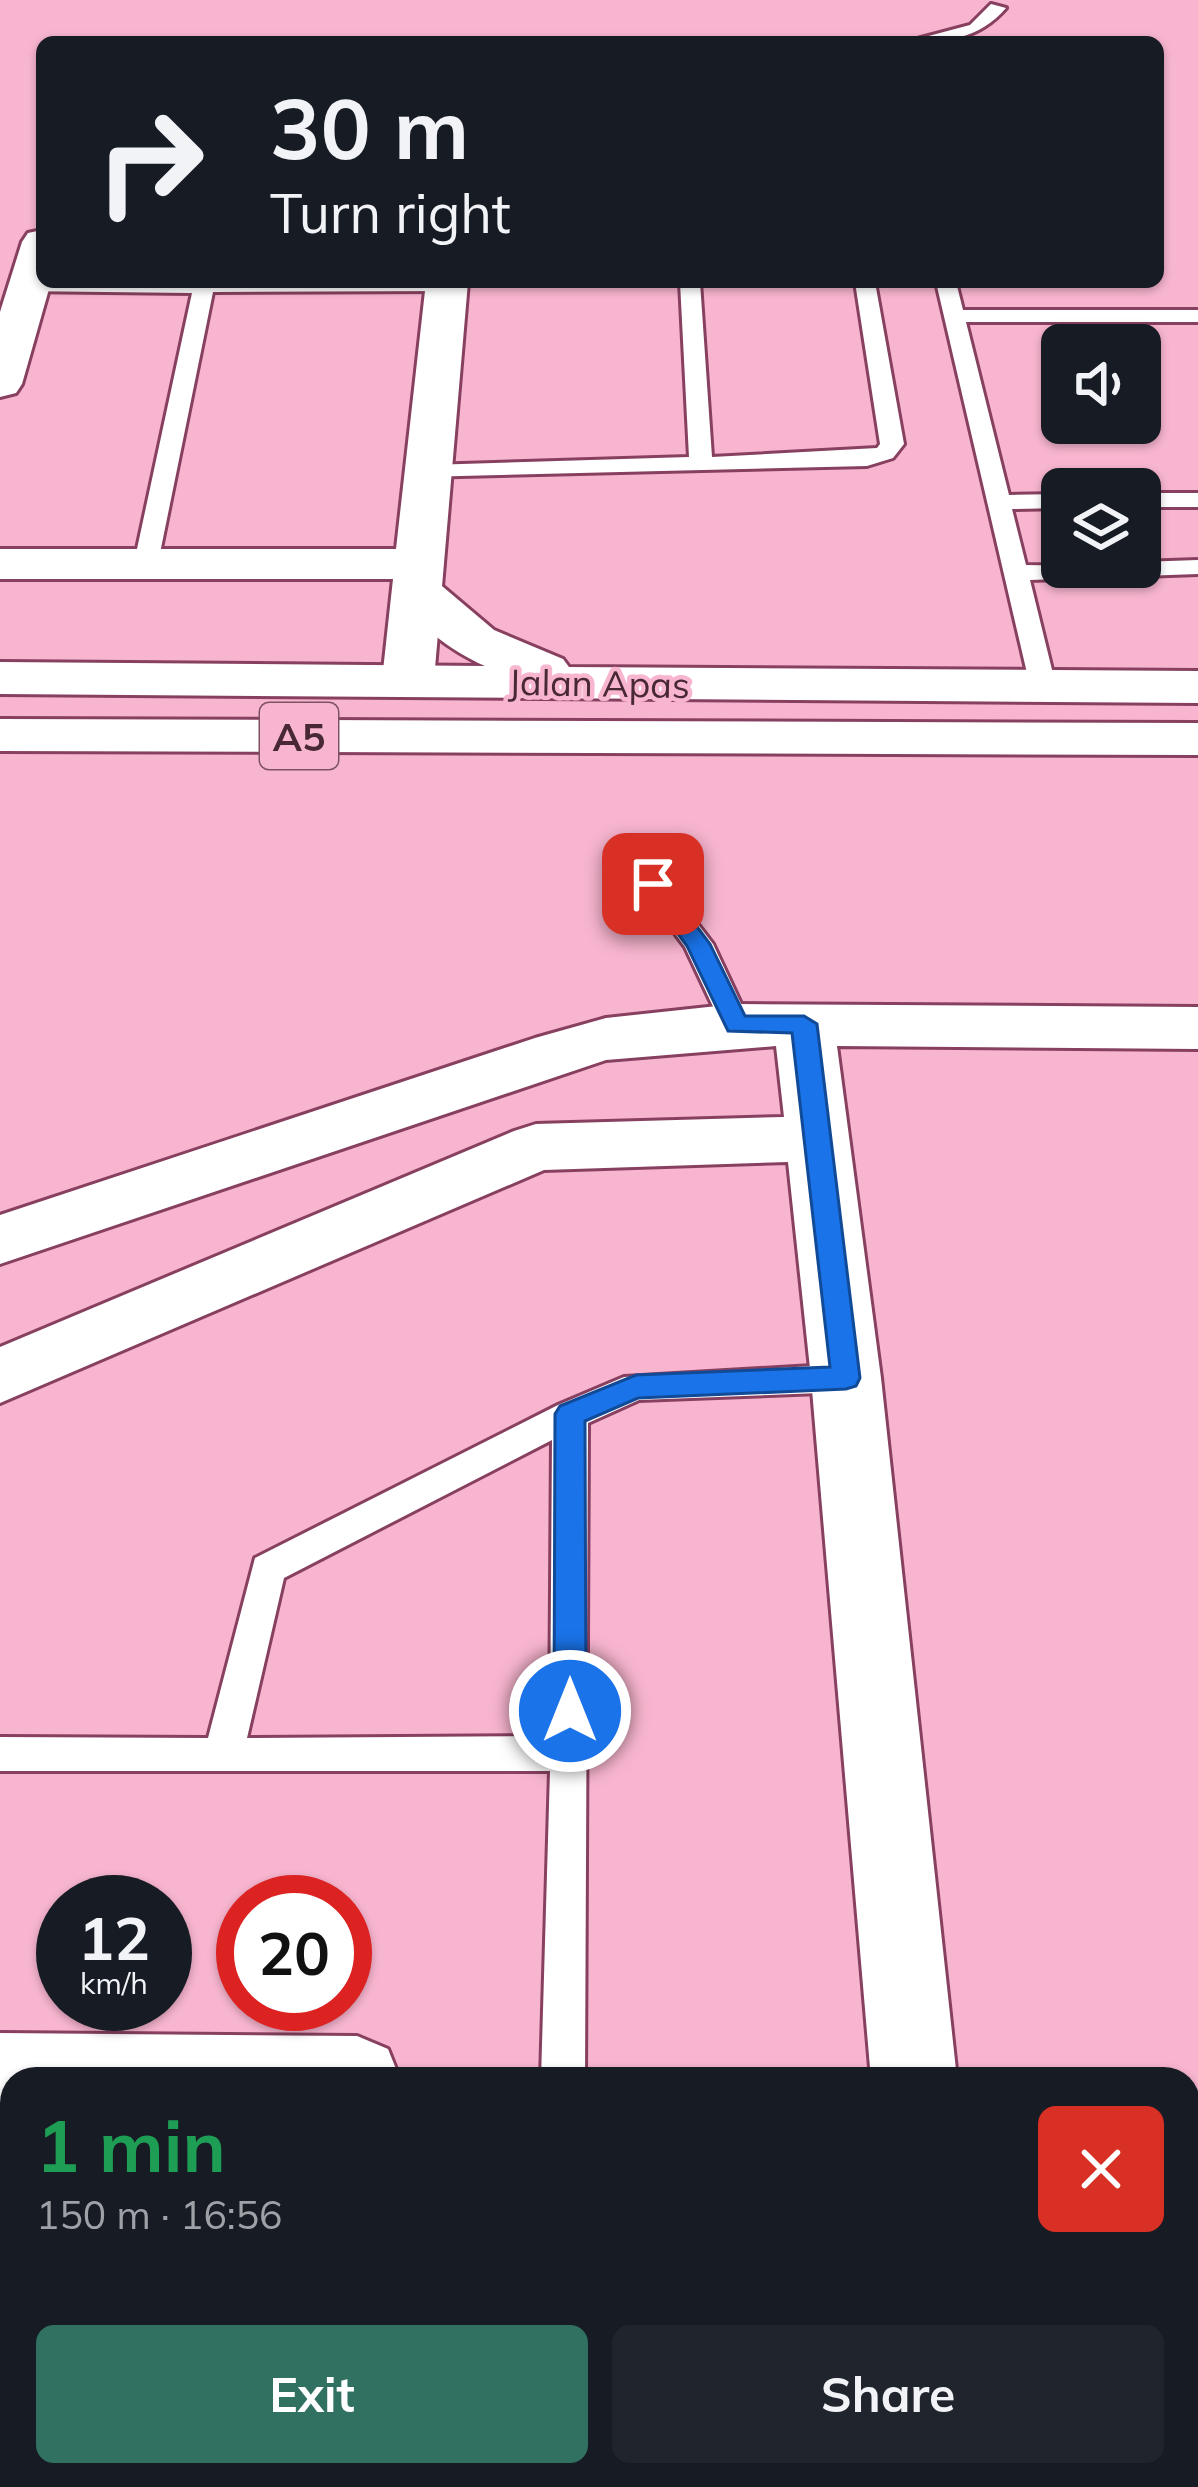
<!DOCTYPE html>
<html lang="en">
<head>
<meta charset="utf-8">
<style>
	body { margin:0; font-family:Mulish,sans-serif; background:#20242c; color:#f1f3f6; height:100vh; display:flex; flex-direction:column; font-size:45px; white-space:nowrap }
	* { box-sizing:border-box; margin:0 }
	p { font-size:39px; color:#9ea1a6 }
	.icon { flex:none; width:66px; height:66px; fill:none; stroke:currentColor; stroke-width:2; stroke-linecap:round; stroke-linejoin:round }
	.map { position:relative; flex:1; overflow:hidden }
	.sheet { position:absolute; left:0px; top:2067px; width:1200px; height:420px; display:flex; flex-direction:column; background:#171b24; border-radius:36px 36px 0 0; box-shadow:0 3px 9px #0004 }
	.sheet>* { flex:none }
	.banner { position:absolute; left:36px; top:36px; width:1128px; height:252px; border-radius:18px; box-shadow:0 3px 9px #0004; background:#171b24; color:#f1f3f6; overflow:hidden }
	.tools { position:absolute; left:1041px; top:324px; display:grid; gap:24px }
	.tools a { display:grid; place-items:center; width:120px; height:120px; border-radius:18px; background:#171b24; box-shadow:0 3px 9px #0004; font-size:60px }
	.speed { position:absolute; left:36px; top:1875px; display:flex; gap:24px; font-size:60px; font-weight:700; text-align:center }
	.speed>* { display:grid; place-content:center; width:156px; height:156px; border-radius:50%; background:#171b24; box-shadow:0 3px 9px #0004; line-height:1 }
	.speed small { font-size:30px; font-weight:400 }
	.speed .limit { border:18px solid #d22; background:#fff; color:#111 }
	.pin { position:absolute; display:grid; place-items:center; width:102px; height:102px; color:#fff; margin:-51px; border-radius:24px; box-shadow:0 6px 18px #0006 }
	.me { position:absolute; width:132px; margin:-66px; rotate:0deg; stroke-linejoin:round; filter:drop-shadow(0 0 9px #0008) }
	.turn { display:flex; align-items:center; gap:42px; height:252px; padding:0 36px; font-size:54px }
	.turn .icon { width:156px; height:156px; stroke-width:2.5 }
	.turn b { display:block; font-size:84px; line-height:102px }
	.round { display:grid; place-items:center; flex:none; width:126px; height:126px; border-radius:18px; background:#20242c }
	.headline { display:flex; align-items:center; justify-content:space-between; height:204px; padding:0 36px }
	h1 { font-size:72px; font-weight:700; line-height:90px; color:#1e9e55 }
	.cta { display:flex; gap:24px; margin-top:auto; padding:24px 36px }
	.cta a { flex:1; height:138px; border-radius:18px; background:#307161; color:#fff; font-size:48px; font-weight:700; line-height:138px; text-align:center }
	.cta a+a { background:#20242c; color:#f1f3f6 }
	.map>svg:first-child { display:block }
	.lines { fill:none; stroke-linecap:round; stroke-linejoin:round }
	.lane-casing { stroke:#87405f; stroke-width:6 }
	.street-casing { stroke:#87405f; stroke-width:6 }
	.highway-casing { stroke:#87405f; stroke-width:6 }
	.lane { fill:#fff; fill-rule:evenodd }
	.street { fill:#fff; fill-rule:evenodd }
	.highway { fill:#fff; fill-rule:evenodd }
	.route { fill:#1a73e8; stroke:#114b97; stroke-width:3 }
	.labels { text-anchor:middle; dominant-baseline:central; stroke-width:9; stroke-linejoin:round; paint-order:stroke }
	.far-street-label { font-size:36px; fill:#492836; stroke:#f8b5cf }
	.shield { fill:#f8b5cf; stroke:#7e5264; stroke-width:3 }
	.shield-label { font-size:39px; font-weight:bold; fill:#492836 }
</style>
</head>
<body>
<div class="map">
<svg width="1198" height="2487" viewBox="0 0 1198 2487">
	<rect width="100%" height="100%" fill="#f8b5cf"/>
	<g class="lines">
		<defs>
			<g id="lane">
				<path d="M991,4L1006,8C978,40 947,42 906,42L970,25Z"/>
				<polygon points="28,281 454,282 457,285 446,291 213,292 158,563 146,570 134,563 192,293 21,291 21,283"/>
				<polygon points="680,282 700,282 712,457 877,448 880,444 855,282 875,282 904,444 893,458 867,466 421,477 417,472 429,465 689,457"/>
				<polygon points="936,282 956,282 963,310 1198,310 1198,322 966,322 1009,495 1062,494 1062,508 1012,509 1026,565 1140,567 1140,562 1198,560 1198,574 1030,580 1056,686 1052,692 1043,694 1030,686"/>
				<rect x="1140" y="493" width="58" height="14"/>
				<polygon points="632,848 642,851 713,944 751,1025 747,1032 725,1032 685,947 618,857"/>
				<path d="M846,1364L858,1368L863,1378L858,1388L846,1392L639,1400L588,1423L585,2079H541L550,1771H0V1737L208,1738L255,1558L558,1405L624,1377ZM552,1440L550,1736L247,1738L284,1578Z"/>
				<polygon points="529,2475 577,2475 576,2487 528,2487"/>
			</g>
			<g id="street">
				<polygon points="42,230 42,282 51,282 22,384 16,393 0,397 0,312 22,242 28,233"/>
				<polygon points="426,282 468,282 434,680 426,691 408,696 390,691 382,680 393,579 0,579 0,549 396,549"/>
				<polygon points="736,1004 1198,1007 1198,1049 837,1046 881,1378 957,2079 871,2079 811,1378 788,1162 544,1170 0,1403 0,1347 514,1131 536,1124 784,1117 776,1046 606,1060 0,1264 0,1215 535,1038 606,1018"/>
				<polygon points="0,2033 357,2036 388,2049 400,2079 12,2079 12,2118 0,2117"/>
				<rect x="0" y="2182" width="12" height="90"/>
				<polygon points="899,2475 995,2475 997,2487 899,2487"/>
			</g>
			<g id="highway">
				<path d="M418,577L436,581L494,630L563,659L569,667L1198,671V703L0,694V662L485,666C449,650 416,624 393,592L400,581Z"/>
				<polygon points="0,719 1198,723 1198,755 0,751"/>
			</g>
		</defs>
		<!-- lane casing -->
		<use href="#lane" class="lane-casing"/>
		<!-- street casing -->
		<use href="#street" class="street-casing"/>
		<!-- highway casing -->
		<use href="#highway" class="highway-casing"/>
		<!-- lane -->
		<use href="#lane" class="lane"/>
		<!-- street -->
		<use href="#street" class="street"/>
		<!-- highway -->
		<use href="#highway" class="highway"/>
	</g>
	<!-- route -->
	<polygon class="route" points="653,877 661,879 710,944 745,1016 804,1016 817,1024 860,1378 856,1386 846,1389 638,1398 585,1421 586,1711 581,1721 570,1725 559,1721 554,1711 555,1414 560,1406 636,1375 830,1367 792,1033 728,1031 687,946 641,884"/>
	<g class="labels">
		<!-- far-street labels -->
		<g class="far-street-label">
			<text transform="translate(599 683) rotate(1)">Jalan Apas</text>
		</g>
		<!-- shield labels -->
		<rect class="shield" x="260" y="703" width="78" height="66" rx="9"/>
		<g class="shield-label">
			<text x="299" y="736">A5</text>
		</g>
	</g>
</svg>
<div class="tools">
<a><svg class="icon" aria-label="sound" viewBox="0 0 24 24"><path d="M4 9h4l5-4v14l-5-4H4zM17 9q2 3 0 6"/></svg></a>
<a><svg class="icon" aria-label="layers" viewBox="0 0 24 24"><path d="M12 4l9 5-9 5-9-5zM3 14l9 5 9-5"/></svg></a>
</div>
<div class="speed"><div>12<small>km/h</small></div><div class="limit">20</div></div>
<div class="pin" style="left:653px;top:884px;background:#d93025"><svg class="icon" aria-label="arrive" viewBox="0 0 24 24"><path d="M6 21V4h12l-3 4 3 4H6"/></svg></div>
<svg class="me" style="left:570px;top:1711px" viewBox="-20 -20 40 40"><circle r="17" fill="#1a73e8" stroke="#fff" stroke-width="3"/><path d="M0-11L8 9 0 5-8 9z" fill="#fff"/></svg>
<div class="banner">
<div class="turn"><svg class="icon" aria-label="right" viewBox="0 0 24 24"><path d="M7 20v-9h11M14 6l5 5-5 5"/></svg><div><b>30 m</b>Turn right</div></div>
</div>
<section class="sheet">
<div class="headline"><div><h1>1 min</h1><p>150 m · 16:56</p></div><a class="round" style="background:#d93025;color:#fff"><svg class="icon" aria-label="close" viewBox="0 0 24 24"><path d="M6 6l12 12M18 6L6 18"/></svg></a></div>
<div class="cta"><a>Exit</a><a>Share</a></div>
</section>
</div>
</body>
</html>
